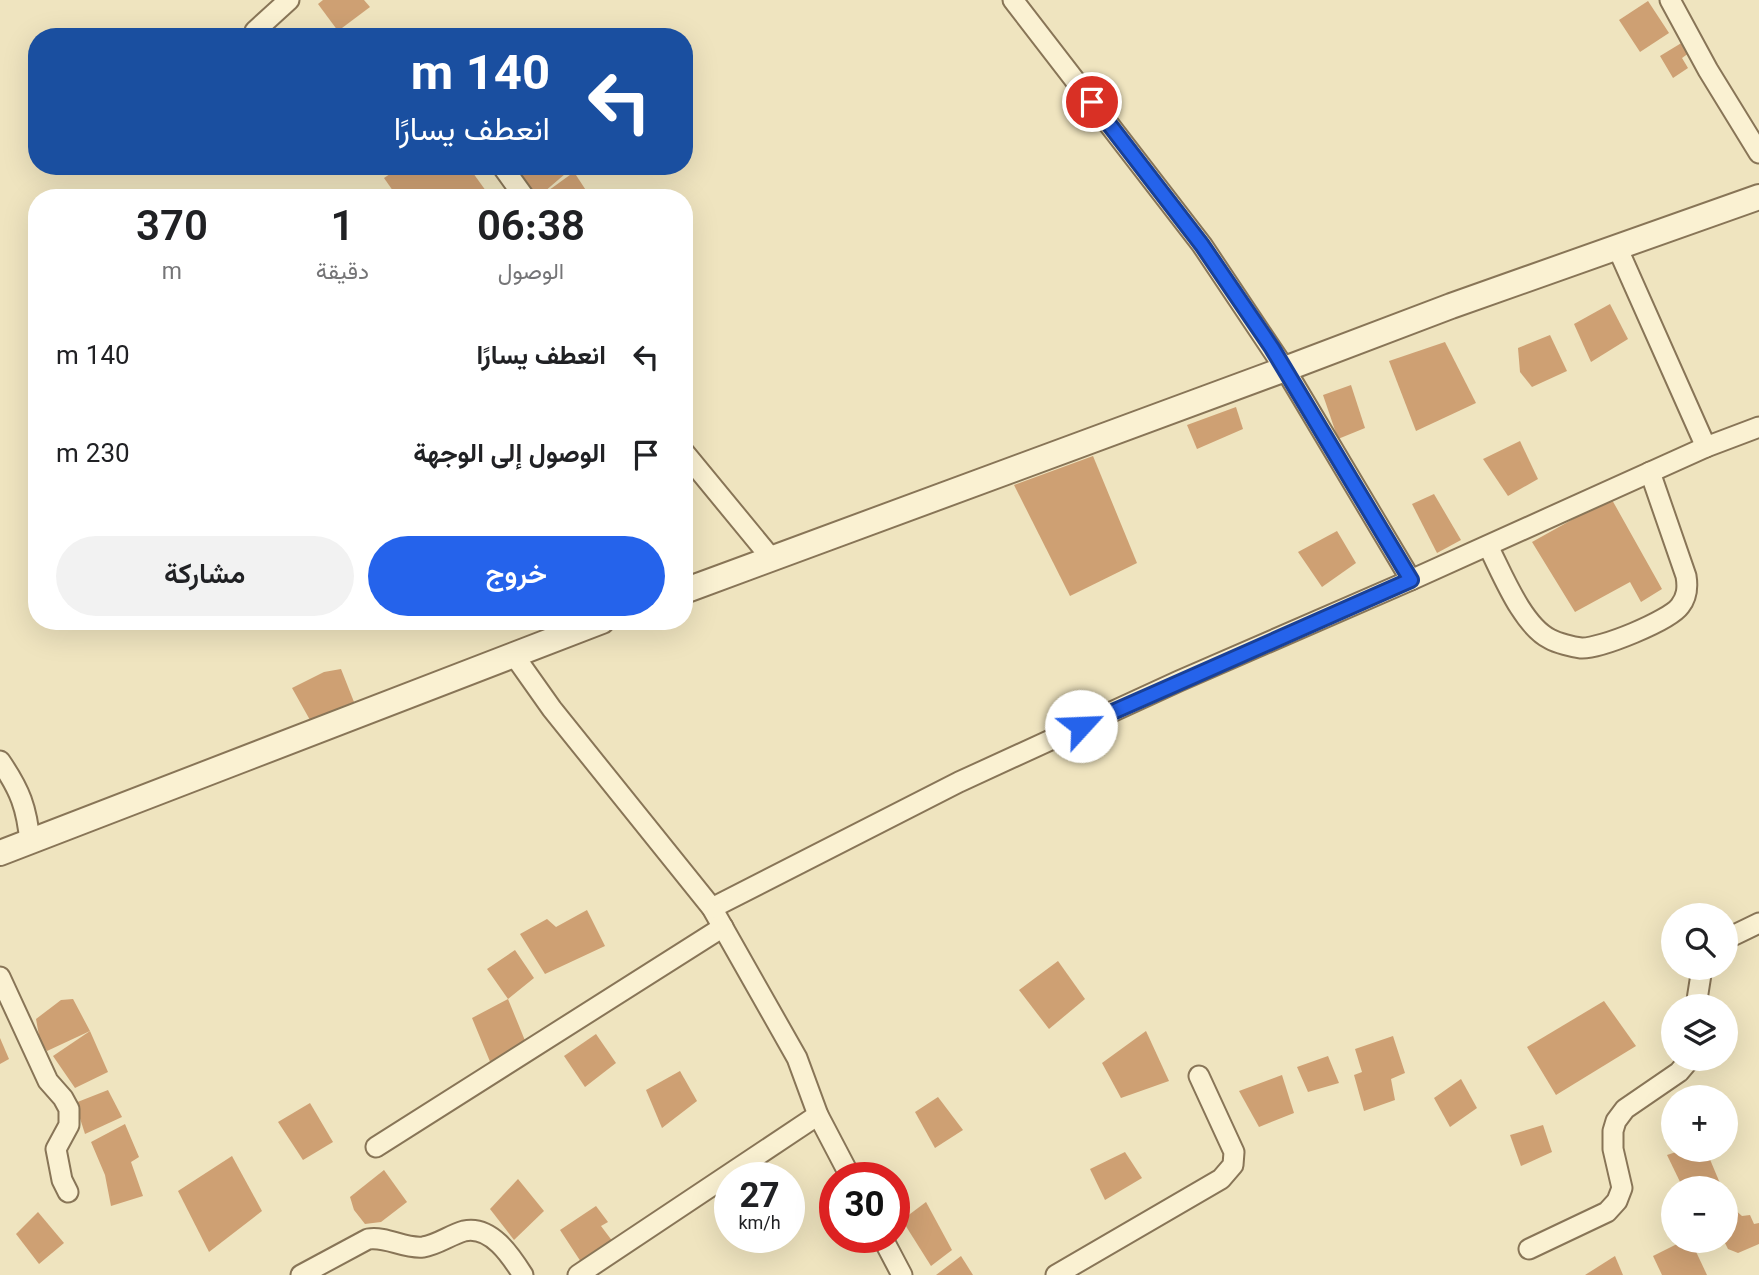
<!DOCTYPE html>
<html lang="ar">
<head>
<meta charset="utf-8">
<style>
	body { margin:0; font-family:Georgia,Vazirmatn,serif; background:#f2f2f2; color:#202124; direction:rtl; height:100vh; display:flex; flex-direction:column; font-size:26px; white-space:nowrap }
	* { box-sizing:border-box; margin:0 }
	p { font-size:23px; color:#757577 }
	.icon { flex:none; width:38px; height:38px; fill:none; stroke:currentColor; stroke-width:2; stroke-linecap:round; stroke-linejoin:round }
	.map { position:relative; flex:1; overflow:hidden; direction:ltr }
	.details { position:absolute; left:28px; top:189px; width:665px; height:441px; display:flex; flex-direction:column; background:#fff; border-radius:28px; box-shadow:0 7px 28px #0002; direction:rtl }
	.details>* { flex:none }
	.banner { position:absolute; left:28px; top:28px; width:665px; height:147px; border-radius:28px; box-shadow:0 7px 28px #0002; direction:rtl; background:#1a4fa0; color:#fff; overflow:hidden }
	.fabs { position:absolute; left:1661px; top:903px; display:grid; gap:14px }
	.fabs a { display:grid; place-items:center; width:77px; height:77px; border-radius:50%; background:#fff; box-shadow:0 7px 28px #0002; font-size:35px }
	.speed { position:absolute; left:714px; top:1162px; display:flex; gap:14px; font-size:35px; font-weight:700; text-align:center }
	.speed>* { display:grid; place-content:center; width:91px; height:91px; border-radius:50%; background:#fff; box-shadow:0 7px 28px #0002; line-height:1 }
	.speed small { font-size:18px; font-weight:400 }
	.speed .limit { border:10px solid #d22; background:#fff; color:#111 }
	.pin { position:absolute; display:grid; place-items:center; width:60px; height:60px; color:#fff; margin:-30px; border:4px solid #fff; border-radius:50%; box-shadow:0 2px 7px #0007 }
	.me { position:absolute; width:77px; margin:-38px; rotate:65deg; stroke-linejoin:round; filter:drop-shadow(0 0 5px #0008) }
	.turn { display:flex; align-items:center; gap:24px; height:147px; padding:0 28px; font-size:32px }
	.turn .icon { width:91px; height:91px; stroke-width:2.5 }
	.turn b { display:block; font-size:49px; line-height:60px }
	.eta { display:flex; justify-content:space-evenly; align-items:center; height:119px; text-align:center }
	.eta b { font-size:42px; font-weight:600; line-height:49px }
	.cta { display:flex; gap:14px; margin-top:auto; padding:14px 28px }
	.cta a { flex:1; height:80px; border-radius:42px; background:#2563eb; color:#fff; font-size:28px; font-weight:600; line-height:80px; text-align:center }
	.cta a+a { background:#f2f2f2; color:#202124 }
	ul { padding:0; list-style:none }
	li { display:flex; align-items:center; gap:21px; height:98px; padding:0 28px }
	li div { flex:1 }
	li b { display:block; font-size:26px }
	li em { font-style:normal }
	.map>svg:first-child { display:block }
	.building { fill:#cea073 }
	.lines { fill:none; stroke-linecap:round; stroke-linejoin:round }
	.minor-casing { stroke:#887557; stroke-width:23 }
	.tertiary-casing { stroke:#887557; stroke-width:28 }
	.minor { stroke:#faf1d2; stroke-width:19 }
	.tertiary { stroke:#faf1d2; stroke-width:24 }
	.route-casing { stroke:#184099; stroke-width:18 }
	.route { stroke:#2563eb; stroke-width:12 }
</style>
</head>
<body>
<div class="map">
<svg width="1759" height="1275" viewBox="0 0 1759 1275">
	<rect width="100%" height="100%" fill="#efe4bf"/>
	<!-- building -->
	<g class="building">
		<polygon points="323,0 364,0 370,7 338,31 318,4"/>
		<polygon points="1648,1 1669,33 1640,52 1619,20"/>
		<polygon points="1683,42 1689,53 1682,58 1688,68 1673,78 1660,56"/>
		<polygon points="402,166 468,166 491,198 398,198 384,178"/>
		<polygon points="513,166 561,166 565,174 537,198 531,198 522,183 524,180"/>
		<polygon points="574,172 591,198 548,198 545,193"/>
		<polygon points="1610,304 1628,339 1591,362 1574,324"/>
		<polygon points="1550,335 1567,371 1532,387 1520,372 1518,348"/>
		<polygon points="1445,342 1476,403 1416,431 1389,361"/>
		<polygon points="1351,385 1365,428 1338,439 1323,395"/>
		<polygon points="1236,407 1243,429 1197,449 1187,425"/>
		<polygon points="1520,441 1538,479 1508,496 1483,459"/>
		<polygon points="1093,456 1137,563 1070,596 1014,485"/>
		<polygon points="1434,494 1461,540 1437,553 1412,504"/>
		<polygon points="1611,498 1662,589 1641,602 1630,582 1575,612 1532,542"/>
		<polygon points="1337,531 1356,563 1322,587 1298,552"/>
		<polygon points="341,669 354,702 310,720 292,688 324,672"/>
		<polygon points="587,910 605,946 545,974 520,934 547,919 556,927"/>
		<polygon points="515,950 534,978 508,999 526,1043 491,1064 472,1018 508,999 487,969"/>
		<polygon points="1058,961 1085,999 1049,1029 1019,990"/>
		<polygon points="73,999 90,1031 47,1051 40,1041 36,1019 61,1000"/>
		<polygon points="1604,1001 1636,1046 1556,1095 1527,1047"/>
		<polygon points="90,1031 108,1072 75,1088 53,1056"/>
		<polygon points="1146,1031 1169,1081 1121,1098 1102,1063"/>
		<polygon points="596,1034 616,1063 585,1087 564,1056"/>
		<polygon points="1393,1036 1405,1073 1391,1079 1395,1100 1364,1111 1354,1075 1362,1072 1355,1049"/>
		<polygon points="0,1038 9,1059 0,1064"/>
		<polygon points="1328,1056 1339,1083 1308,1092 1297,1067"/>
		<polygon points="680,1071 697,1101 662,1128 646,1090"/>
		<polygon points="1282,1075 1294,1113 1259,1127 1239,1091"/>
		<polygon points="1461,1079 1477,1108 1450,1127 1434,1098"/>
		<polygon points="108,1090 122,1117 85,1134 75,1103"/>
		<polygon points="938,1097 963,1130 935,1148 915,1112"/>
		<polygon points="310,1103 333,1142 303,1160 278,1122"/>
		<polygon points="125,1124 139,1157 131,1162 143,1196 111,1206 105,1175 91,1142"/>
		<polygon points="1543,1125 1552,1152 1521,1166 1510,1135"/>
		<polygon points="1682,1150 1706,1150 1722,1188 1683,1188 1667,1155"/>
		<polygon points="1125,1152 1142,1178 1105,1200 1090,1169"/>
		<polygon points="232,1156 262,1211 209,1252 178,1191"/>
		<polygon points="384,1170 407,1202 381,1222 365,1224 354,1210 350,1197"/>
		<polygon points="518,1179 544,1211 514,1240 490,1209"/>
		<polygon points="926,1202 952,1250 931,1266 902,1220"/>
		<polygon points="596,1206 608,1222 601,1226 613,1242 583,1265 560,1230"/>
		<polygon points="1733,1208 1742,1216 1750,1215 1754,1224 1759,1223 1759,1244 1738,1253 1728,1249 1724,1241 1726,1241 1726,1211"/>
		<polygon points="38,1212 64,1243 39,1264 16,1234"/>
		<polygon points="1683,1241 1691,1241 1707,1275 1662,1275 1653,1256"/>
		<polygon points="961,1256 973,1275 936,1275"/>
		<polygon points="1615,1256 1623,1275 1585,1275"/>
	</g>
	<g class="lines">
		<defs>
			<g id="minor">
				<polyline points="1013,0 1202,245 1285,369 1411,580"/>
				<polyline points="1670,0 1708,70 1759,153"/>
				<polyline points="255,31 289,0"/>
				<polyline points="502,166 525,198"/>
				<polyline points="1617,247 1706,447"/>
				<polyline points="684,452 772,559"/>
				<path d="M1488,546C1502,573 1522,625 1550,639C1557,643 1573,647 1581,648C1600,649 1669,621 1680,606C1687,597 1688,588 1686,576L1650,472"/>
				<polyline points="513,654 552,709 712,908 797,1058 818,1115 851,1178"/>
				<path d="M0,761C20,790 27,808 30,843"/>
				<polyline points="712,908 959,782 1179,681 1411,580 1706,447 1759,427"/>
				<polyline points="1726,939 1759,923"/>
				<polyline points="0,977 48,1081 63,1098 69,1109 69,1125 56,1149 62,1180 68,1192"/>
				<polyline points="1696,1006 1702,968"/>
				<polyline points="376,1147 723,927"/>
				<polyline points="882,1237 902,1275"/>
				<polyline points="1529,1249 1607,1212 1617,1201 1622,1188 1613,1149 1613,1131 1616,1121 1625,1109 1679,1072 1690,1059"/>
				<path d="M301,1275L368,1239C387,1236 404,1249 423,1247C437,1245 450,1235 464,1231C491,1225 511,1256 523,1275"/>
				<polyline points="578,1275 818,1115"/>
				<polyline points="1056,1275 1221,1179 1233,1165 1234,1152 1199,1076"/>
			</g>
			<g id="tertiary">
				<polyline points="684,591 1285,369 1451,306 1759,197"/>
				<polyline points="0,853 602,621"/>
			</g>
		</defs>
		<!-- minor casing -->
		<use href="#minor" class="minor-casing"/>
		<!-- tertiary casing -->
		<use href="#tertiary" class="tertiary-casing"/>
		<!-- minor -->
		<use href="#minor" class="minor"/>
		<!-- tertiary -->
		<use href="#tertiary" class="tertiary"/>
	</g>
	<g class="lines">
		<defs>
			<polyline id="route" points="1081,726 1411,580 1272,348 1202,245 1092,102"/>
		</defs>
		<!-- route casing -->
		<use href="#route" class="route-casing"/>
		<!-- route -->
		<use href="#route" class="route"/>
	</g>
</svg>
<div class="fabs">
<a><svg class="icon" aria-label="search" viewBox="0 0 24 24"><circle cx="10" cy="10" r="6"/><path d="M15 15l6 6"/></svg></a>
<a><svg class="icon" aria-label="layers" viewBox="0 0 24 24"><path d="M12 4l9 5-9 5-9-5zM3 14l9 5 9-5"/></svg></a>
<a>+</a>
<a>−</a>
</div>
<div class="speed"><div>27<small>km/h</small></div><div class="limit">30</div></div>
<div class="pin" style="left:1092px;top:102px;background:#d93025"><svg class="icon" aria-label="arrive" viewBox="0 0 24 24"><path d="M6 21V4h12l-3 4 3 4H6"/></svg></div>
<svg class="me" style="left:1081px;top:726px" viewBox="-20 -20 40 40"><circle r="19" fill="#fff"/><path d="M0-13L10 11 0 6-10 11z" fill="#2563eb"/></svg>
<div class="banner">
<div class="turn"><svg class="icon" aria-label="left" viewBox="0 0 24 24"><path d="M17 20v-9H6M10 6l-5 5 5 5"/></svg><div><b>140 m</b>انعطف يسارًا</div></div>
</div>
<section class="details">
<div class="eta">
<div><b>06:38</b><p>الوصول</p></div>
<div><b>1</b><p>دقيقة</p></div>
<div><b>370</b><p>m</p></div>
</div>
<ul>
<li><svg class="icon" aria-label="left" viewBox="0 0 24 24"><path d="M17 20v-9H6M10 6l-5 5 5 5"/></svg><div><b>انعطف يسارًا</b></div><em>140 m</em></li>
<li><svg class="icon" aria-label="arrive" viewBox="0 0 24 24"><path d="M6 21V4h12l-3 4 3 4H6"/></svg><div><b>الوصول إلى الوجهة</b></div><em>230 m</em></li>
</ul>
<div class="cta"><a>خروج</a><a>مشاركة</a></div>
</section>
</div>
</body>
</html>
